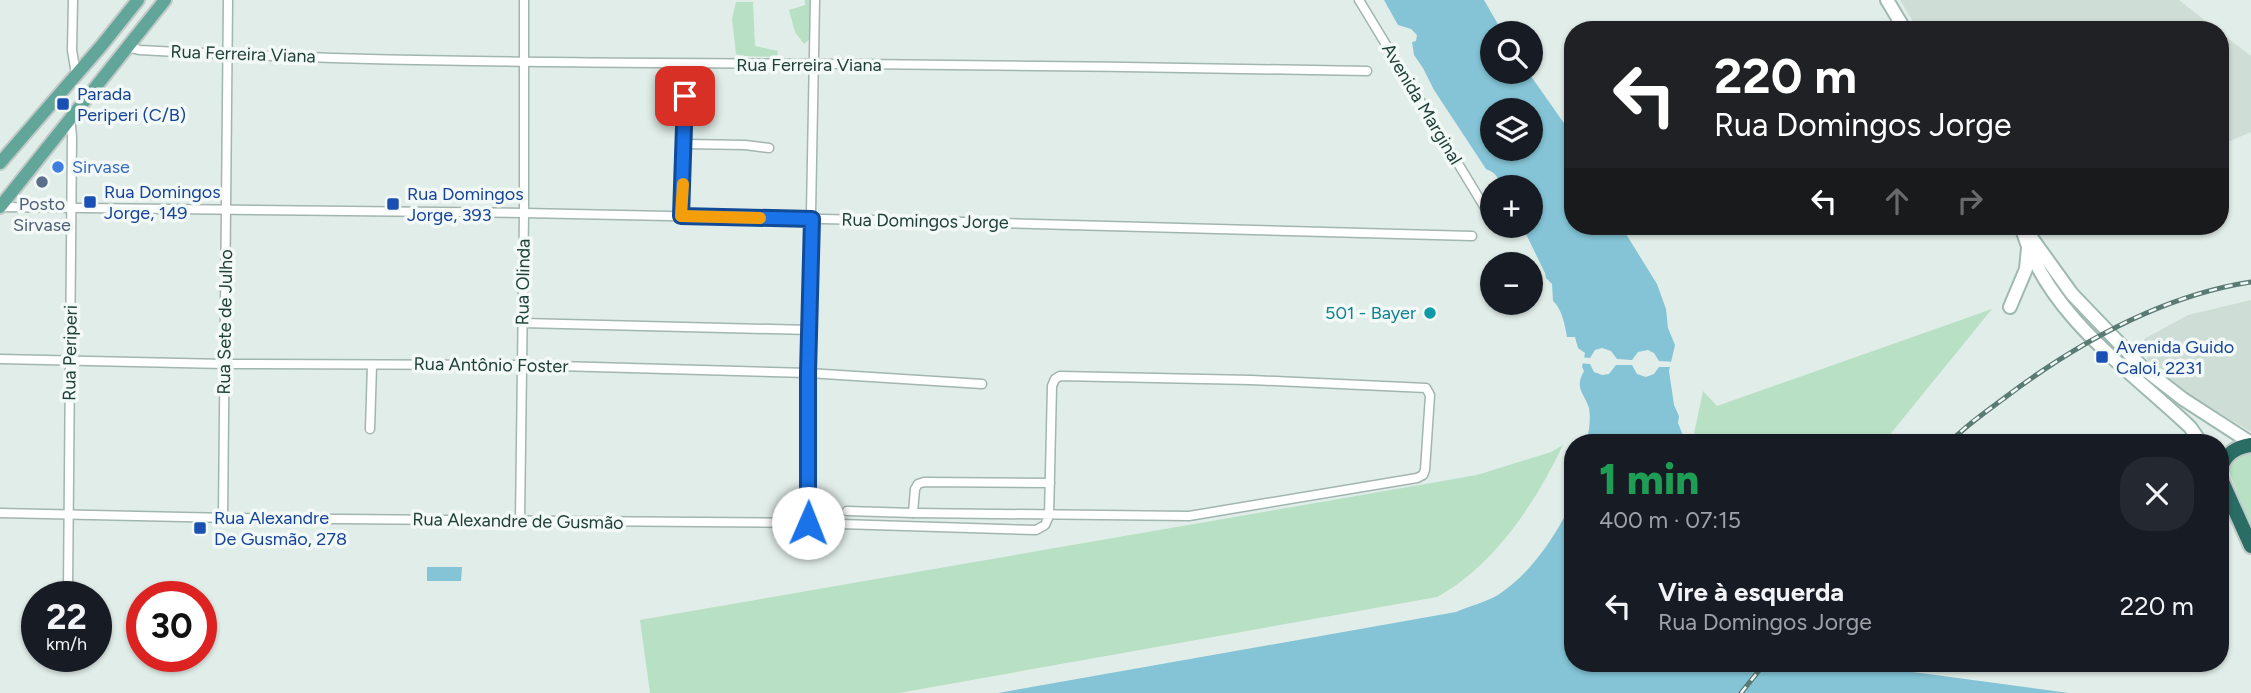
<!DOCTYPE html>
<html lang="pt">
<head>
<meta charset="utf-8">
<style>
	body { margin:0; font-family:Figtree,sans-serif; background:#242831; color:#f1f3f6; height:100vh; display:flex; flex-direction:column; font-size:26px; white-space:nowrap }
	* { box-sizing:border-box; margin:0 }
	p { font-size:23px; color:#9ea1a6 }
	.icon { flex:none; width:38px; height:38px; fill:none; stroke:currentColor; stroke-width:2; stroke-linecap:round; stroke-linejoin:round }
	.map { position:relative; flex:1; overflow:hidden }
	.panel { position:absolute; left:1564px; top:434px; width:665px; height:238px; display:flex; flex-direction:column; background:#171b24; border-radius:28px; box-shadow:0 2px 5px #0004 }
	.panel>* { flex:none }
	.hud { position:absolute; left:1564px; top:21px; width:665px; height:214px; border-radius:28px; box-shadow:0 2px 5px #0004; background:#202124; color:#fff; overflow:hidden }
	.tools { position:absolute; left:1480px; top:21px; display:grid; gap:14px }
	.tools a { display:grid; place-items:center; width:63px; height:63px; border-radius:50%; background:#171b24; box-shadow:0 2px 5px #0004; font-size:35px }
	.speed { position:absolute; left:21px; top:581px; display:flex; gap:14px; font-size:35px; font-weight:700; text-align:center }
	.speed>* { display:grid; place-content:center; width:91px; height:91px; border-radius:50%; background:#171b24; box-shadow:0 2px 5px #0004; line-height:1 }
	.speed small { font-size:18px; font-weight:400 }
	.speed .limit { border:10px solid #d22; background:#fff; color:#111 }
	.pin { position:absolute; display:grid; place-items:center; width:60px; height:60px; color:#fff; margin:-30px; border-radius:14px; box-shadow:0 4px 10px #0006 }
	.me { position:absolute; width:77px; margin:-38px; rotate:1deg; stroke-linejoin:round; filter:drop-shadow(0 0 5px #0008) }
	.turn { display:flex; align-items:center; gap:24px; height:147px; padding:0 35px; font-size:32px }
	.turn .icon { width:91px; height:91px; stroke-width:2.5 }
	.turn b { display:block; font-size:49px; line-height:60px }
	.lanes { display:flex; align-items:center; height:66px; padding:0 35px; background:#0003; justify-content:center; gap:35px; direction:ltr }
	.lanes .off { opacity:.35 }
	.round { display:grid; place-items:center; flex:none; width:74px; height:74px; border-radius:28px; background:#242831 }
	.head { display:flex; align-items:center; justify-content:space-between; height:119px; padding:0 35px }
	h1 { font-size:42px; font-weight:800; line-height:52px; color:#1e9e55 }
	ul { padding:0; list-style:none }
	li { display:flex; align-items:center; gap:21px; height:105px; padding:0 35px }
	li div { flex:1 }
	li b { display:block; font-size:26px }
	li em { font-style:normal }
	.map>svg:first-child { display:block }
	.built { fill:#cfddd7 }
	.green { fill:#b8e0c5 }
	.water { fill:#84c4d6; fill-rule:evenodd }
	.pier { fill:#e1ede8 }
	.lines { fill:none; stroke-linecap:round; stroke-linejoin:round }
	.street-casing { stroke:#a3b5b0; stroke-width:11 }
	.secondary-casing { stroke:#9eb9b1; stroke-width:16 }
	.primary-casing { stroke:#c1c9c7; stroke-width:16 }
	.highway-casing { stroke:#c1c9c7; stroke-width:18 }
	.street { stroke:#fff; stroke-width:8 }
	.secondary { stroke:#fff; stroke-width:12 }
	.primary { stroke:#62a699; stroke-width:12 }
	.highway { stroke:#296d64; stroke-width:14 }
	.rail-casing { stroke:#5a7b74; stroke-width:5 }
	.rail { stroke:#f2f9f6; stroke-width:2.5; stroke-dasharray:8; stroke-linecap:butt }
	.route-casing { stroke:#114b97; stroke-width:18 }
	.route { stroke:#1a73e8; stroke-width:12 }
	.slow { stroke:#f59e0b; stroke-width:12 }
	.transit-dot { fill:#1a4fb4; stroke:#f2f9f6; stroke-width:2.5 }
	.shop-dot { fill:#3f7fe0; stroke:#f2f9f6; stroke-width:2.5 }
	.service-dot { fill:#5c6f8a; stroke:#f2f9f6; stroke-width:2.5 }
	.culture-dot { fill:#0f9aa8; stroke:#f2f9f6; stroke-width:2.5 }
	.labels { text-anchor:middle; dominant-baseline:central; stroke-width:7; stroke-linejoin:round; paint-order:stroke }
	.street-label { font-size:18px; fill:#203f38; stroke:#f2f9f6 }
	.transit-label { font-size:18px; fill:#164399; stroke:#f2f9f6; text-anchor:start }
	.shop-label { font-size:18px; fill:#366cbe; stroke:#f2f9f6; text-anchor:start }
	.service-label { font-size:18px; fill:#4e5e75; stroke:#f2f9f6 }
	.culture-label { font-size:18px; fill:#0d838f; stroke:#f2f9f6; text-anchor:end }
</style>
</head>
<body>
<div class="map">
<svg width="2251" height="693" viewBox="0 0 2251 693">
	<rect width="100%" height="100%" fill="#e1ede8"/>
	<!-- built -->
	<g class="built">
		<polygon points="1900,0 2179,0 2217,30 1918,30"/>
		<polygon points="2221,33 2251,56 2251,132 2221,145"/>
		<polygon points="2251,300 2251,432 2185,392 2148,364 2144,339 2188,315"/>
	</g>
	<!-- green -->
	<g class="green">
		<polygon points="805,0 811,0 812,37 804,44 795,32 789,10 805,5"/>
		<polygon points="736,2 753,2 755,46 778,51 777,57 741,56 736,54 732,19"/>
		<polygon points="1992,309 1883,443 1692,443 1703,391 1717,406"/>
		<path d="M1563,445C1536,502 1494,566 1437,597L899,693H650L640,620L1477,475L1551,452Z"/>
		<path d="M2251,452V528L2228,469C2229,457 2240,454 2251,452Z"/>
	</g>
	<!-- water -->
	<g class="water">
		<path d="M1384,0H1484L1503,33H1493V72H1528L1573,136V226H1621L1657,284L1666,309L1668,328L1675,345L1669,371L1674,405L1679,416L1678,423L1682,433L1681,443H1586C1589,432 1591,420 1589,408C1584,392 1574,389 1584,371L1582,367L1585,353L1578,348L1575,337H1567C1565,325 1562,309 1553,301L1552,284L1546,278L1545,273L1522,226H1531V187H1501C1498,177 1496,173 1486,169L1434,90L1423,68L1414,55L1412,42L1416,41L1417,35L1411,29L1398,25ZM1493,110H1531V149H1493Z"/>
		<path d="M1573,500V663H1846L2069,693H998L1456,612C1470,606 1486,602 1498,595C1531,574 1557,534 1573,500Z"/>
		<polygon points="427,567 462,567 461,581 427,581"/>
	</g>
	<!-- pier -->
	<polygon class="pier" points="1602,348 1611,351 1617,359 1632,360 1638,352 1648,350 1654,353 1659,361 1676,362 1674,367 1659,367 1654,374 1646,377 1637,374 1632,365 1616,365 1609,374 1602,375 1594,372 1590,364 1579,363 1581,357 1590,358 1595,350"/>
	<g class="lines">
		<defs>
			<g id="street">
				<polyline points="73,0 72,50 76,74"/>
				<polyline points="1359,0 1485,208"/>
				<path d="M126,47L140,50C380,63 621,63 861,64C1030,65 1198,68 1367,71"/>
				<polyline points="685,144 745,145 769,148"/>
				<polyline points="0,207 524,213 965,222 1472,236"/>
				<polyline points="681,216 685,144 685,64"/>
				<polyline points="523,323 810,330"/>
				<polyline points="0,359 224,364 522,365 808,373 982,384"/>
				<polyline points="370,429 372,365"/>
				<polyline points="809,509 834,510"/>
				<polyline points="847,511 913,513 915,489 918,484 924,482 1050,483"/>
				<polyline points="0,513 229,518 808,523 1036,530 1045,525 1049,516 1052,386 1055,379 1060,376 1251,380 1426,388 1430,395 1425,470 1423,475 1417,478 1189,516 913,513"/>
				<polyline points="223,518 228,0"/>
				<polyline points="520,521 524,213 524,0"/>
				<polyline points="808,523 808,373 815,0"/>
				<polyline points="68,590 72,136 70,117"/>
			</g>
			<g id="secondary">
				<polyline points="1887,0 1905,30"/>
				<polyline points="2023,226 2072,294 2143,368 2183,399 2251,443"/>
				<path d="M2023,232C2049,316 2129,369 2190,427L2201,443"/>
				<polyline points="2010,307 2026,269 2028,248"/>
			</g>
			<g id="primary">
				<polyline points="0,163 102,45 138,0"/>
				<polyline points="0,207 165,0"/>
			</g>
			<g id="highway">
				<path d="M2221,468C2225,454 2237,447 2251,445"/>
				<polyline points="2221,479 2251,546"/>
			</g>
		</defs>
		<!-- street casing -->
		<use href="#street" class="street-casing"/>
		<!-- secondary casing -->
		<use href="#secondary" class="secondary-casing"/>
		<!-- primary casing -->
		<use href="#primary" class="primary-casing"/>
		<!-- highway casing -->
		<use href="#highway" class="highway-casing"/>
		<!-- street -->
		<use href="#street" class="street"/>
		<!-- secondary -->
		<use href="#secondary" class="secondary"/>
		<!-- primary -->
		<use href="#primary" class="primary"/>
		<!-- highway -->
		<use href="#highway" class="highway"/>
		<defs>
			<g id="rail">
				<path d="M1949,443C1966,425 1987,411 2007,396C2079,342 2161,296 2251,282"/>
				<polyline points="1741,693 1765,663"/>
			</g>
		</defs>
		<!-- rail casing -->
		<use href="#rail" class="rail-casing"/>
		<!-- rail -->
		<use href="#rail" class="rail"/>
	</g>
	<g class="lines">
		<defs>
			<polyline id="route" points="685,96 681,216 812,219 808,373 808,523"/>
		</defs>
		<!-- route casing -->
		<use href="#route" class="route-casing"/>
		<!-- route -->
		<use href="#route" class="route"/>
		<!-- slow -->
		<polyline class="slow" points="683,184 681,216 760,218"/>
	</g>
	<!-- markers -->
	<g class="transit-dot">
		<rect x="56" y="97" width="14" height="14" rx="3.5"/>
		<rect x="83" y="195" width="14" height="14" rx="3.5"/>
		<rect x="386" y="197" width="14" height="14" rx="3.5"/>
		<rect x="2095" y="350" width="14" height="14" rx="3.5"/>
		<rect x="193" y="521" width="14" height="14" rx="3.5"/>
	</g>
	<circle class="shop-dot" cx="58" cy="167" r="7"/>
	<circle class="service-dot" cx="42" cy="182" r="7"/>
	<circle class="culture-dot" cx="1430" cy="313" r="7"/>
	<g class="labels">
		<!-- street labels -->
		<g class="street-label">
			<text transform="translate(243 54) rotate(2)">Rua Ferreira Viana</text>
			<text x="809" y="65">Rua Ferreira Viana</text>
			<text transform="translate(1422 104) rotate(59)">Avenida Marginal</text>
			<text transform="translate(925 221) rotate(1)">Rua Domingos Jorge</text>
			<text transform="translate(523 282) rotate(-89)">Rua Olinda</text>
			<text transform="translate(225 322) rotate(-89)">Rua Sete de Julho</text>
			<text transform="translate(70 353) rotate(-89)">Rua Periperi</text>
			<text transform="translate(491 365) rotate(1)">Rua Antônio Foster</text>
			<text transform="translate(518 521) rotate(1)">Rua Alexandre de Gusmão</text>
		</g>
		<!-- transit labels -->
		<g class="transit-label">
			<text x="77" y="94">Parada<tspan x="77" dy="21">Periperi (C/B)</tspan></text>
			<text x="104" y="192">Rua Domingos<tspan x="104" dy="21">Jorge, 149</tspan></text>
			<text x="407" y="194">Rua Domingos<tspan x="407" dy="21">Jorge, 393</tspan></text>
			<text x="2116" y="347">Avenida Guido<tspan x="2116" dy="21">Caloi, 2231</tspan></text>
			<text x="214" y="518">Rua Alexandre<tspan x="214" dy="21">De Gusmão, 278</tspan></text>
		</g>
		<!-- shop labels -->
		<g class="shop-label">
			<text x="72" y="167">Sirvase</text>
		</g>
		<!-- service labels -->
		<g class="service-label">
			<text x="42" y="204">Posto<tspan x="42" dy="21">Sirvase</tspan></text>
		</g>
		<!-- culture labels -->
		<g class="culture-label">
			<text x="1416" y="313">501 - Bayer</text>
		</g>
	</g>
</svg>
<div class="tools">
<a><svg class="icon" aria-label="search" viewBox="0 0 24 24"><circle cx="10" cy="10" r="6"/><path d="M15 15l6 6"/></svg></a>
<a><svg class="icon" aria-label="layers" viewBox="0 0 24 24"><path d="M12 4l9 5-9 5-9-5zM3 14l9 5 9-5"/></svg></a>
<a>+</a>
<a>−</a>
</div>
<div class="speed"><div>22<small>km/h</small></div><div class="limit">30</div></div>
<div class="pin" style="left:685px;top:96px;background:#d93025"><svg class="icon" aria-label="arrive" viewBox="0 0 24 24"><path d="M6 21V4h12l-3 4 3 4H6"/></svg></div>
<svg class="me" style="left:808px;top:523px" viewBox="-20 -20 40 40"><circle r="19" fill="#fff"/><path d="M0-13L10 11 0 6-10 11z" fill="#1a73e8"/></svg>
<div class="hud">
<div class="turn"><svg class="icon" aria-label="left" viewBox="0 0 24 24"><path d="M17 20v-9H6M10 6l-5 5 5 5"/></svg><div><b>220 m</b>Rua Domingos Jorge</div></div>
<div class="lanes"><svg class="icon" aria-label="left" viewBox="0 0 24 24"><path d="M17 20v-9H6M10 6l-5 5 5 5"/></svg><svg class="icon off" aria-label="ahead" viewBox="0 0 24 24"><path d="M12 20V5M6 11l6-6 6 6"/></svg><svg class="icon off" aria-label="right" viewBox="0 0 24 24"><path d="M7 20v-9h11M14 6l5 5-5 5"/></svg></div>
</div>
<section class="panel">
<div class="head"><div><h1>1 min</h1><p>400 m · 07:15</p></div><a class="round"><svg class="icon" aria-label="close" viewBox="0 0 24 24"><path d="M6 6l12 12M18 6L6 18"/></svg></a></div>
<ul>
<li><svg class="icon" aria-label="left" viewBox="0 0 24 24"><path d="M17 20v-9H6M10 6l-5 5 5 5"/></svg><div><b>Vire à esquerda</b><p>Rua Domingos Jorge</p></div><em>220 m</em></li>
</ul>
</section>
</div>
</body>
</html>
